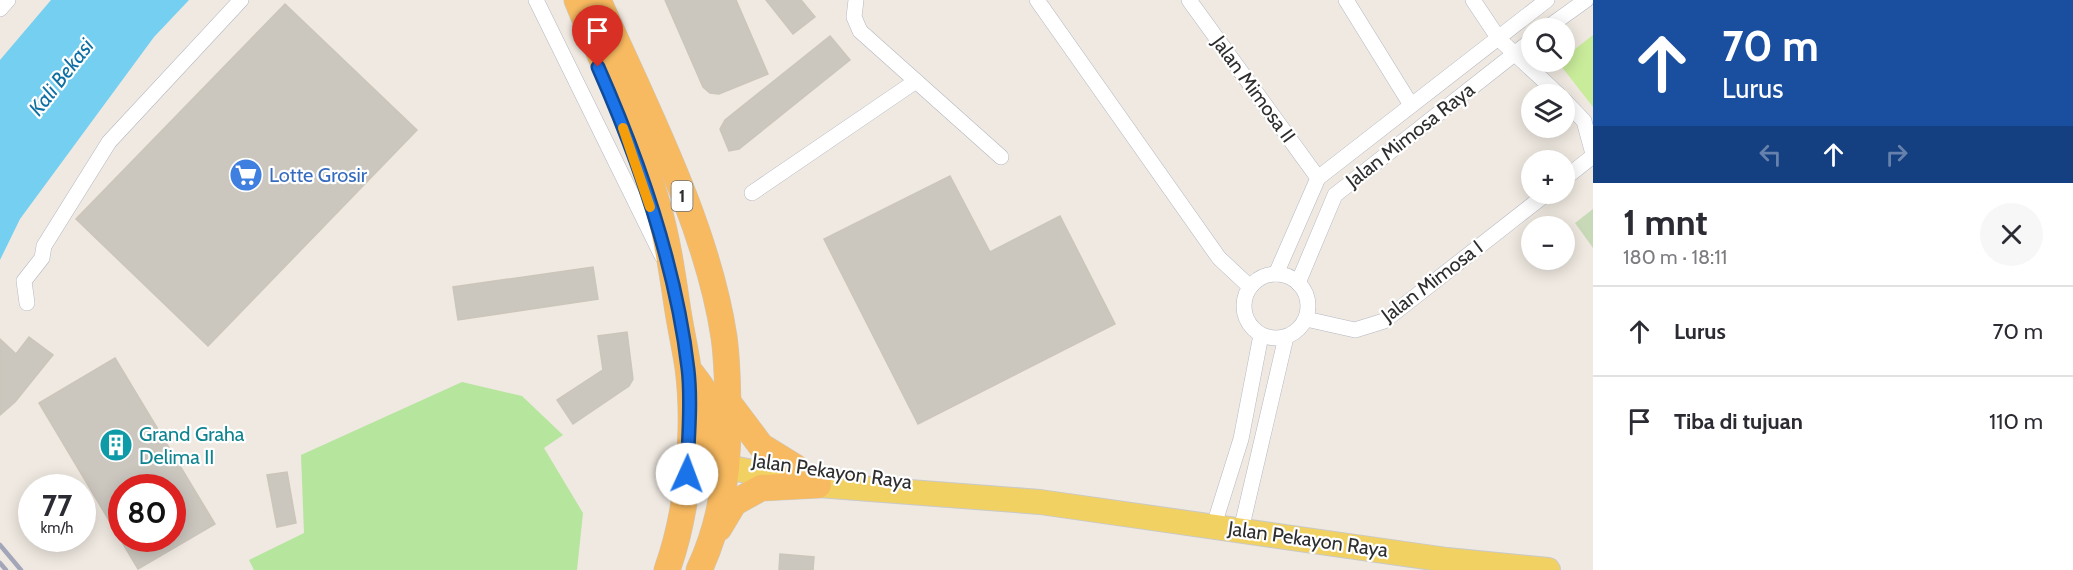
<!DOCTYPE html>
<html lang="id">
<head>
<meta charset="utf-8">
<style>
	body { margin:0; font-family:Cabin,sans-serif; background:#f7f7f7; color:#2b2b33; height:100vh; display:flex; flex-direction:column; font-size:22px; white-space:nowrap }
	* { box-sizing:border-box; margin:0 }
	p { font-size:20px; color:#7c7c81 }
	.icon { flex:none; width:33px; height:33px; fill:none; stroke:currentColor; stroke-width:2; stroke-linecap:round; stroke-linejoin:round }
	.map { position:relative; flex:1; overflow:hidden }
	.panel { display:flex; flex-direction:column; background:#fff; width:480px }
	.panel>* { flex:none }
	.hud { background:#1a4fa0; color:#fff; overflow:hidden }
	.buttons { position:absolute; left:1521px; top:18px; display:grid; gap:12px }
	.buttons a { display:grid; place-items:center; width:54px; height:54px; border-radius:50%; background:#fff; box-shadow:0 3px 15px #0003; font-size:30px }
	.speed { position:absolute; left:18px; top:474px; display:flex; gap:12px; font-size:30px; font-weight:700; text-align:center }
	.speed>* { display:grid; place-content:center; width:78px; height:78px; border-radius:50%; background:#fff; box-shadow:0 3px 15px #0003; line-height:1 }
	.speed small { font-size:15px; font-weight:400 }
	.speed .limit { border:9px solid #d22; background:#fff; color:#111 }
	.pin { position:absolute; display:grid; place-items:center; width:51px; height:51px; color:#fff; margin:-62px -26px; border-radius:50% 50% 50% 0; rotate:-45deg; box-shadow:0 0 6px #0007 }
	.pin .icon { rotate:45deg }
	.me { position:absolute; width:66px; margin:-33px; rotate:2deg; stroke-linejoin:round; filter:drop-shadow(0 0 4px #0008) }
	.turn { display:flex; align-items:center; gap:21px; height:126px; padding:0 30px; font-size:27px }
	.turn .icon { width:78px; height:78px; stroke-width:2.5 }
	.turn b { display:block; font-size:42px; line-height:51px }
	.lanes { display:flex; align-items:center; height:57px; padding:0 30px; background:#0003; justify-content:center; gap:30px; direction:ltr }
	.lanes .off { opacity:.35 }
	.round { display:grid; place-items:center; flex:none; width:63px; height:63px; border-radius:32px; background:#f7f7f7 }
	.overview { display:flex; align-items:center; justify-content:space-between; height:102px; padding:0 30px }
	h1 { font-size:36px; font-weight:700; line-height:45px }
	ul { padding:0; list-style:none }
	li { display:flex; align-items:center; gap:18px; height:90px; padding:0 30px; border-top:2px solid #e1e1e2 }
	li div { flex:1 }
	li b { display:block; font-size:22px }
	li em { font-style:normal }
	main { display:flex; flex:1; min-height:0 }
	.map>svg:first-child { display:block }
	.green { fill:#b6e59e }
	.cemetery { fill:#c8d9b8 }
	.pitch { fill:#c9ec9a }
	.water { fill:#75cff0 }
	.building { fill:#cbc7bf; stroke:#cbc5ba; stroke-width:1.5; fill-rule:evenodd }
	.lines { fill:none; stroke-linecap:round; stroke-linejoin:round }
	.minor-casing { stroke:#b4b7c1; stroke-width:16 }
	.primary-casing { stroke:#c9c9c9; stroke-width:26 }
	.trunk-casing { stroke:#c9c9c9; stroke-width:27 }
	.minor { stroke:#fff; stroke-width:15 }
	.primary { stroke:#f2d163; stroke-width:24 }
	.trunk { stroke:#f8ba60; stroke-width:26 }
	.rail { stroke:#a3a6b8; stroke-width:4.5 }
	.route-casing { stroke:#114b97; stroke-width:15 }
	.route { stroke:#1a73e8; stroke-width:10 }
	.slow { stroke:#f59e0b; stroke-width:10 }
	.labels { text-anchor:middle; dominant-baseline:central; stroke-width:4.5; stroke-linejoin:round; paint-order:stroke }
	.shield { fill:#fff; stroke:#6d6d6d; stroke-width:1.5 }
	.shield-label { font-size:18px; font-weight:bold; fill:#2e2e2e }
	.street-label { font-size:20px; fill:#2e2e2e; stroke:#fff }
	.shop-label { font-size:20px; fill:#366cbe; stroke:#fff; text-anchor:start }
	.culture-label { font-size:20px; fill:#0d838f; stroke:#fff; text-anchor:start }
	.water-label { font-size:21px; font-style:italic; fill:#0d6fa3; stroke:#fff }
</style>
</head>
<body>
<main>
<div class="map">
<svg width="1593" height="570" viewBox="0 0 1593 570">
	<rect width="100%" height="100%" fill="#efe9e1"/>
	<!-- green -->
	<polygon class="green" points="462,382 522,396 563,435 544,448 583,513 577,570 254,570 249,560 304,533 301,455"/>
	<!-- cemetery -->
	<polygon class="cemetery" points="1593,209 1593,248 1575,223"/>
	<!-- pitch -->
	<polygon class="pitch" points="1593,35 1593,107 1558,62 1564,62 1565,57"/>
	<!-- water -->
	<polygon class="water" points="51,0 189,0 154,37 20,219 0,260 0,60"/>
	<!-- building -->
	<g class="building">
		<polygon points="665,0 736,0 768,74 719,94 710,93 703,87"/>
		<polygon points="766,0 801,0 815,17 793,34"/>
		<polygon points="285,4 417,130 208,346 76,219"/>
		<polygon points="830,36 850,60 739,149 729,151 720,129 725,120"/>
		<polygon points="950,176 990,252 1060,216 1115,324 918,424 824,239"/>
		<polygon points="593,267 598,299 458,320 453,287"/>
		<polygon points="627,332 633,379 629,386 573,424 557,400 603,370 598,336"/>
		<polygon points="29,337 53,355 15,402 0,415 0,339 16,354"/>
		<path d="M115,358L215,524L138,569L39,403ZM122,488H172V538H122Z"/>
		<polygon points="287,472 296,523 277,527 267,475"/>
		<polygon points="780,554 814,557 813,570 779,570"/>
	</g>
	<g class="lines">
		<defs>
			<g id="minor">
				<polyline points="536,0 662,256"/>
				<polyline points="856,0 854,17 860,31 1001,157"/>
				<polyline points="1037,0 1219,258 1250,287"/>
				<polyline points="1189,0 1318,178"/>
				<polyline points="1346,0 1411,105"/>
				<polyline points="1473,0 1499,39 1558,94"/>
				<polyline points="0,9 8,0"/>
				<polyline points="1547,28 1586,0"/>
				<polyline points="1564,100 1584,121 1593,154"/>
				<polyline points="1564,179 1593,156"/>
				<polyline points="752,193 916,81"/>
				<polyline points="1276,274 1318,178 1547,0"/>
				<circle cx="1276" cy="306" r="32"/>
				<polyline points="1298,283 1335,195 1532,40"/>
				<polyline points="27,303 24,281 42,258 44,246 109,142 241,0"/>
				<polyline points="1306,319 1355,330 1384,321 1546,194"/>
				<polyline points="1214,525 1241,439 1261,335"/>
				<polyline points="1241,530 1286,337"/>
			</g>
			<polyline id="primary" points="727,467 818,485 1040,502 1447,560 1548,570"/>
			<g id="trunk">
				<path d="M577,0C604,67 637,134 657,203C667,237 672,271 677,305C680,326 685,347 688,368C696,429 688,512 667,570"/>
				<path d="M598,0C644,105 707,224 724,337C728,365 728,395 728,424C728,474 721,524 699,570"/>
				<path d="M692,374C696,380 703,387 705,394C713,420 706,445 726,466"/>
				<polyline points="728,402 761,446 795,467"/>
				<polyline points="719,528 734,503 761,488 818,485"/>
			</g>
		</defs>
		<!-- minor casing -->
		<use href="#minor" class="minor-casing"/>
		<!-- primary casing -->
		<use href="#primary" class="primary-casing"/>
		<!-- trunk casing -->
		<use href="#trunk" class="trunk-casing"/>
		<!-- minor -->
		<use href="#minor" class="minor"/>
		<!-- primary -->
		<use href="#primary" class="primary"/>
		<!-- trunk -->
		<use href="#trunk" class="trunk"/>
		<!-- rail -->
		<g class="rail">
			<polyline points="0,545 21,570"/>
			<polyline points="0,563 6,570"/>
		</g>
	</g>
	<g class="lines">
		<defs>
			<path id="route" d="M598,67C640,162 676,266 688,369C692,403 688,440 687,474"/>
		</defs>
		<!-- route casing -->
		<use href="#route" class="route-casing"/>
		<!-- route -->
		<use href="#route" class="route"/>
		<!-- slow -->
		<polyline class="slow" points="623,128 650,207"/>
	</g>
	<!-- icons -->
	<defs>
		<symbol id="supermarket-disc" viewBox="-11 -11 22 22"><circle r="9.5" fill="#3f7fe0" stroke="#fff"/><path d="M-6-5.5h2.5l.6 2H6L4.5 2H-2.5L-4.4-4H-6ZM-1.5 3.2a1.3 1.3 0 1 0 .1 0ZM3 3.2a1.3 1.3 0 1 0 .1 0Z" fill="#fff"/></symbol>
		<symbol id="building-disc" viewBox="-11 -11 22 22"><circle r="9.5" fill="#0f9aa8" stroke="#fff"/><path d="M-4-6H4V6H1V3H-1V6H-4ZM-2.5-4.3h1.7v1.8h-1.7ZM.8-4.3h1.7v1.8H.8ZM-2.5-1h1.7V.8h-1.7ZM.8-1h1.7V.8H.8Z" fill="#fff"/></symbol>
	</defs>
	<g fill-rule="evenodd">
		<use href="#supermarket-disc" x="227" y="156" width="38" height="38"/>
		<use href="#building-disc" x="97" y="426" width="38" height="38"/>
	</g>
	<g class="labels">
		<!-- shield labels -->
		<rect class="shield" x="671.5" y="181" width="21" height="30" rx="4.5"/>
		<g class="shield-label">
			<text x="682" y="196">1</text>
		</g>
		<!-- street labels -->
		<g class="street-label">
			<text transform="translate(1254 89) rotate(54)">Jalan Mimosa II</text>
			<text transform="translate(1410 135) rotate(-38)">Jalan Mimosa Raya</text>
			<text transform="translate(1432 281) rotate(-37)">Jalan Mimosa I</text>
			<text transform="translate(832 471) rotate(8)">Jalan Pekayon Raya</text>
			<text transform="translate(1308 539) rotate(8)">Jalan Pekayon Raya</text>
		</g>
		<!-- shop labels -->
		<g class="shop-label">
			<text x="269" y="175">Lotte Grosir</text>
		</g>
		<!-- culture labels -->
		<g class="culture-label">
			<text x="139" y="434">Grand Graha<tspan x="139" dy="23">Delima II</tspan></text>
		</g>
		<!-- water labels -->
		<g class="water-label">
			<text transform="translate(61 77) rotate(-52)">Kali Bekasi</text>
		</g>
	</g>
</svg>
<div class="buttons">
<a><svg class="icon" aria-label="search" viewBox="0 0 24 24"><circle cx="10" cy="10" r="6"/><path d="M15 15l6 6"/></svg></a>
<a><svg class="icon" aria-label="layers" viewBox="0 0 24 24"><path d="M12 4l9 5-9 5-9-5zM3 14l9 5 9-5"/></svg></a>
<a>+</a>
<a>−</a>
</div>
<div class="speed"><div>77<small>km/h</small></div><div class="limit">80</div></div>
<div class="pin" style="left:598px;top:67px;background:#d93025"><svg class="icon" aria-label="arrive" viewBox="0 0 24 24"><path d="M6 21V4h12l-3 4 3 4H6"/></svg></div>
<svg class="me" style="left:687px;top:474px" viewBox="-20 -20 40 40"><circle r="19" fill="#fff"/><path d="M0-13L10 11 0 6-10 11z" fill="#1a73e8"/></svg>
</div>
<section class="panel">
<div class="hud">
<div class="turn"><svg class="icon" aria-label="ahead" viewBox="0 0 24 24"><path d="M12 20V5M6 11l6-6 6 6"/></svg><div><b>70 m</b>Lurus</div></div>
<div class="lanes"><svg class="icon off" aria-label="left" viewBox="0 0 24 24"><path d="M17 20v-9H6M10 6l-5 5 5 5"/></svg><svg class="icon" aria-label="ahead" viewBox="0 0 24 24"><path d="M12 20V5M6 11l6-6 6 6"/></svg><svg class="icon off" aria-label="right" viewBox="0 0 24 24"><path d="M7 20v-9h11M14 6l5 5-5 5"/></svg></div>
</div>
<div class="overview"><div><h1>1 mnt</h1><p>180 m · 18:11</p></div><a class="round"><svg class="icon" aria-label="close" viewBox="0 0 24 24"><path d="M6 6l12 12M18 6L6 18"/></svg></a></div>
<ul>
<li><svg class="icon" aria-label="ahead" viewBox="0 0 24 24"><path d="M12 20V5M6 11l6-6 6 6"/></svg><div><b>Lurus</b></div><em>70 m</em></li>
<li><svg class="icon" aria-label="arrive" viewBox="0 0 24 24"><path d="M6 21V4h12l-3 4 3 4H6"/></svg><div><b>Tiba di tujuan</b></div><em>110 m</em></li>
</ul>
</section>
</main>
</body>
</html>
